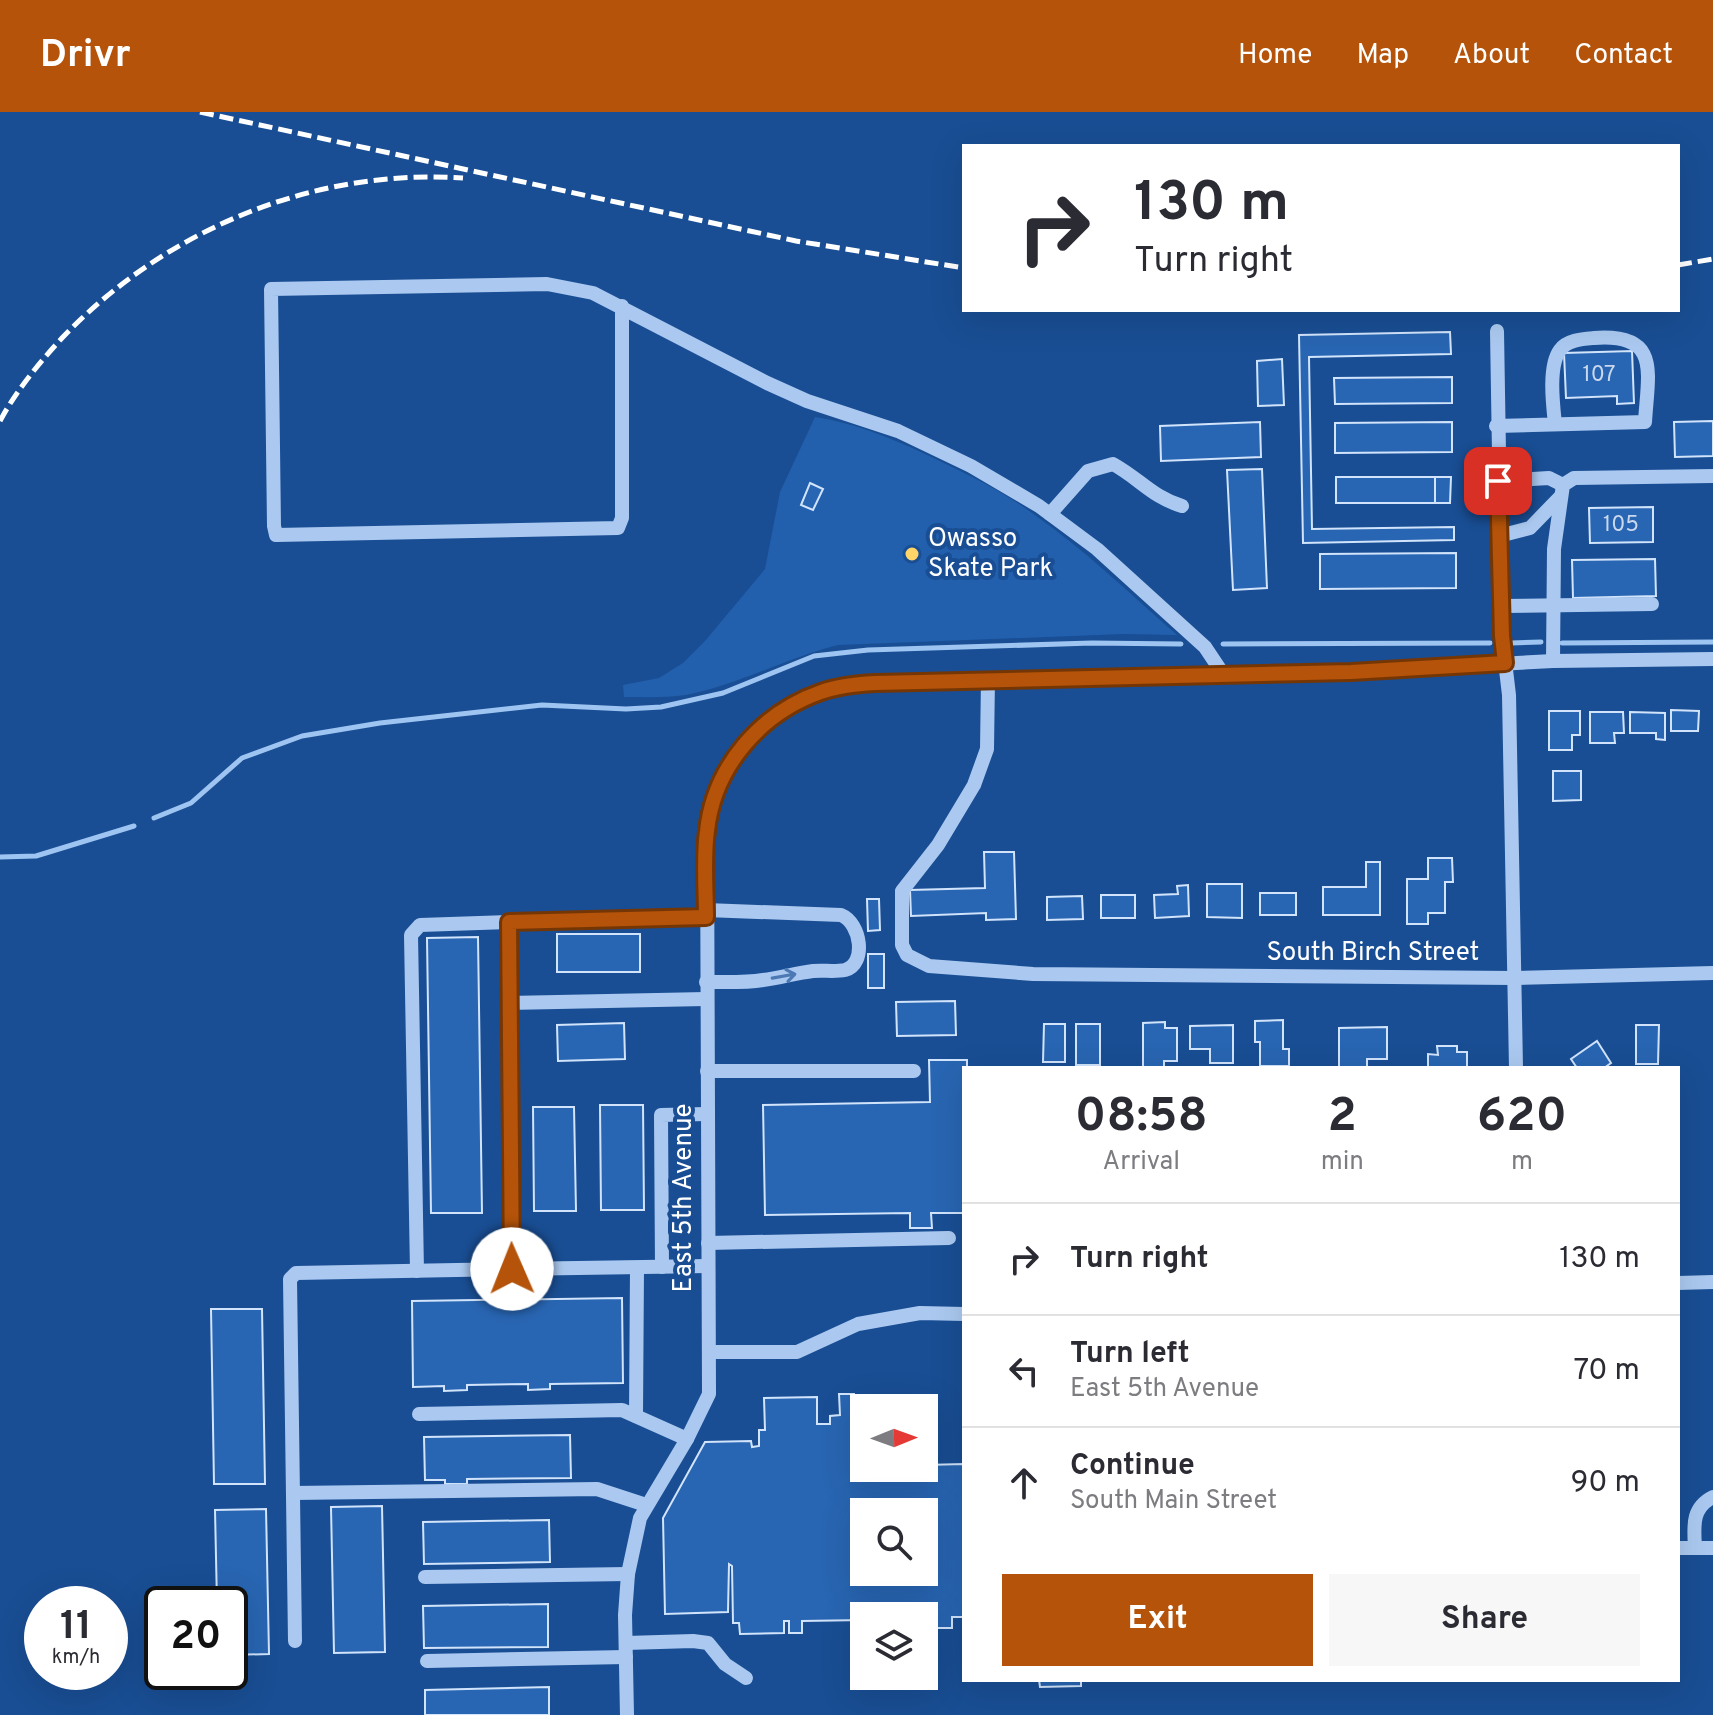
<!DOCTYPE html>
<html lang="en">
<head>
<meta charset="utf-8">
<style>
	body { margin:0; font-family:Overpass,sans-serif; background:#f7f7f7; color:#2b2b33; height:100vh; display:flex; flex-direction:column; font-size:30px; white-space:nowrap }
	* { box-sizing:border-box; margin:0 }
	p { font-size:26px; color:#7c7c81 }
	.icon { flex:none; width:44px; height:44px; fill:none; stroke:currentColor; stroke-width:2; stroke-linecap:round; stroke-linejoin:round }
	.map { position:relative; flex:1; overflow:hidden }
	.details { position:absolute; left:962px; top:954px; width:718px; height:616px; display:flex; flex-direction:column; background:#fff; border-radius:0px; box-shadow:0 8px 32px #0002 }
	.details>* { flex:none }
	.hud { position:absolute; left:962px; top:32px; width:718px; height:168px; border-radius:0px; box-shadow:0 8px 32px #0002; background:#fff; color:#2b2b33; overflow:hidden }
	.needle { width:52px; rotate:89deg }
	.fabs { position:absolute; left:850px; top:1282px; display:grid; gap:16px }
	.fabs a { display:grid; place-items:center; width:88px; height:88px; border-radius:0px; background:#fff; box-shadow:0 8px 32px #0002; font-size:40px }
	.speed { position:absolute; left:24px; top:1474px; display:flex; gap:16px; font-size:40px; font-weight:700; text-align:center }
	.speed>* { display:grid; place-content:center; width:104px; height:104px; border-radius:50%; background:#fff; box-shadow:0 8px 32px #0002; line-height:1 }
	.speed small { font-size:20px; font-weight:400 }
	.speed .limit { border:4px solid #111; border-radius:12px; background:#fff; color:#111 }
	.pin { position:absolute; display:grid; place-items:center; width:68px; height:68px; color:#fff; margin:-34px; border-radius:16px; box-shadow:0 4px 12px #0006 }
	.me { position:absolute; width:88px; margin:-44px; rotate:359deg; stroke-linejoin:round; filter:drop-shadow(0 0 6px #0008) }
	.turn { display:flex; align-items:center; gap:28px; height:168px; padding:0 40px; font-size:36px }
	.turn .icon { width:104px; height:104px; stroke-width:2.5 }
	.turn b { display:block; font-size:56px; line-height:68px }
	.eta { display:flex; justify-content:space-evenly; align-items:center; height:136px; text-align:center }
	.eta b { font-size:48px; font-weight:700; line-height:56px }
	.button { display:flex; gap:16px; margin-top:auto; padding:16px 40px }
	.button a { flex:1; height:92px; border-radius:0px; background:#b45309; color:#fff; font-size:32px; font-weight:700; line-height:92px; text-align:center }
	.button a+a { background:#f7f7f7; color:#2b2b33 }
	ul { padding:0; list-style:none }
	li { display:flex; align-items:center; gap:24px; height:112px; padding:0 40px; border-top:2px solid #e1e1e2 }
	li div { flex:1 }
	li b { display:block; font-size:30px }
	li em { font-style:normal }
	header { display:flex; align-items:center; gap:48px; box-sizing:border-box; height:112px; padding:0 40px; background:#b45309; color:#fff }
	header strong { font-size:38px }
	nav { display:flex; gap:44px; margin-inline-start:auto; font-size:28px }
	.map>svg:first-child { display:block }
	.green { fill:#2260ad }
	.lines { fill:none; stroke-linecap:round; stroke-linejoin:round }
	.stream { stroke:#9ec4f2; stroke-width:5 }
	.building { fill:#2865b2; stroke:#d1e4fb; stroke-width:2; fill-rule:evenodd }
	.minor { stroke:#abc9f0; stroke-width:14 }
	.rail { stroke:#fff; stroke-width:5; stroke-dasharray:14 6; stroke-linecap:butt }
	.oneway { stroke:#4c79b4 }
	.route-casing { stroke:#753606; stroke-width:20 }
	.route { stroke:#b45309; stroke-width:14 }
	.poi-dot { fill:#ffd569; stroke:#194e94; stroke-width:3 }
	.labels { text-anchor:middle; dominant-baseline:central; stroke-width:8; stroke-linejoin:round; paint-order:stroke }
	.number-label { font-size:22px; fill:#c9d8ec }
	.poi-label { font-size:26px; fill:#fff; stroke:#194e94; text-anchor:start }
	.street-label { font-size:26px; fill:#fff; stroke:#194e94 }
</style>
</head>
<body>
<header>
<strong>Drivr</strong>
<nav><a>Home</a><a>Map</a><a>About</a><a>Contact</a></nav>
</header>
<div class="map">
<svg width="1713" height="1603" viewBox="0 0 1713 1603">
	<rect width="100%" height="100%" fill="#194e94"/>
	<!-- green -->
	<path class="green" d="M815,305C854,311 889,325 925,342C961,359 999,377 1032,401C1084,437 1130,482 1177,523L1123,522L838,533C786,546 738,573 686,583C666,586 644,585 624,585L623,573L659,566L683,551L705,529L765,457L780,380Z"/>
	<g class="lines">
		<!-- stream -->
		<g class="stream">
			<polyline points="1511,531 1541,530"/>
			<polyline points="1562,531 1713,530"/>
			<polyline points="1223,532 1490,531"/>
			<polyline points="154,706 191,691 242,646 302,624 380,611 542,593 626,597 661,595 723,581 814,544 868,538 1092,531 1181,532"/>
			<polyline points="0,745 36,744 134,714"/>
		</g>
	</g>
	<!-- building -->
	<g class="building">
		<polygon points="1450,220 1451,242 1309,245 1312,417 1454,415 1454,428 1303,431 1299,223"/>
		<polygon points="1632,239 1634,291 1617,292 1617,284 1566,286 1564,241"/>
		<polygon points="1282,247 1284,293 1258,294 1257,249"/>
		<polygon points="1452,265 1452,291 1335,292 1334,266"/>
		<polygon points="1713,309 1713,344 1675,345 1674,310"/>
		<polygon points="1260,310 1261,345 1161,349 1160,314"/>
		<polygon points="1452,310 1452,340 1335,341 1335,311"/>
		<polygon points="1262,357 1267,476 1233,478 1227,358"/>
		<rect x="1336" y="365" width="99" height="26"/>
		<polygon points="1435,365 1451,365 1450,391 1435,391"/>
		<polygon points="810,371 823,377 813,398 801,393"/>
		<polygon points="1653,395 1653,430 1590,431 1589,396"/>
		<polygon points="1456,441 1456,476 1320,477 1320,442"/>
		<polygon points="1655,447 1656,484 1573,486 1572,448"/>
		<polygon points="1671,598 1699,599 1698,619 1671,619"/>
		<polygon points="1549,599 1580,599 1580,623 1572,623 1572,638 1549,638"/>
		<polygon points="1590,600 1623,600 1624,621 1614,621 1615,631 1590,631"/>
		<polygon points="1630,600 1665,601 1665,628 1656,627 1656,621 1630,621"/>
		<polygon points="1553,659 1581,659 1581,688 1553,689"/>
		<polygon points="984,740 1014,740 1016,807 986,808 986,801 911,804 910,778 985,776"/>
		<polygon points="1428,746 1452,746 1453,770 1445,770 1445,801 1428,801 1428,812 1407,812 1407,767 1428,767"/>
		<polygon points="1366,750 1380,750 1380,803 1323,803 1323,775 1366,775"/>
		<polygon points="1207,772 1242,772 1242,806 1207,805"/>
		<polygon points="1188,773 1189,804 1155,806 1154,783 1178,782 1177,774"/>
		<rect x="1260" y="781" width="36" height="22"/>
		<rect x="1101" y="783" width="34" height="23"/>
		<polygon points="1082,784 1083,807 1047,808 1047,785"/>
		<polygon points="867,787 879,787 880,818 868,819"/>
		<rect x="557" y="822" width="83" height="38"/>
		<polygon points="478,825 482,1101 431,1101 427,826"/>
		<rect x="868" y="842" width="16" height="34"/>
		<polygon points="955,889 956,923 897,924 896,890"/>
		<polygon points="1283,908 1283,937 1289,937 1289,954 1260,954 1260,930 1255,930 1255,909"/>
		<polygon points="1165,910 1165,916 1177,916 1177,949 1164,949 1164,956 1143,956 1143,911"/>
		<polygon points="624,911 625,947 558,949 557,913"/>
		<polygon points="1044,912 1065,912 1065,950 1043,950"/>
		<rect x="1076" y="912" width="24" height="41"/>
		<polygon points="1233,913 1233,951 1210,951 1210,937 1190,937 1190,914"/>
		<polygon points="1636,913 1659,913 1658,952 1636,952"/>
		<polygon points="1387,915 1387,947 1367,947 1367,956 1339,956 1339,916"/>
		<polygon points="1597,929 1611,951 1604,956 1577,956 1571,947"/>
		<polygon points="1437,934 1457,934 1457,940 1467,940 1467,956 1428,956 1428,942 1438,943"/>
		<polygon points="929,948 967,948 967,956 964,956 964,1101 931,1101 932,1116 910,1116 910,1101 765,1103 763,993 930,990"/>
		<polygon points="600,993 643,993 644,1098 601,1098"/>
		<polygon points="533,995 574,995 576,1099 534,1099"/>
		<polygon points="622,1186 623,1271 550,1272 550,1277 528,1278 528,1272 467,1273 467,1278 444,1279 444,1274 413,1275 412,1189"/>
		<polygon points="211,1197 262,1197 265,1372 214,1372"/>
		<path d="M839,1282H854L855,1354L924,1356V1353L964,1352V1505H952V1516H924V1504H864V1508L802,1509V1521H789V1509H784V1521L740,1522L739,1511H733L732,1454L729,1452L728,1500L665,1502L663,1406L705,1330L751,1329L752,1335L759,1334V1318H765L764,1286L817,1285V1312H830V1304L840,1303ZM864,1400H924V1460H864Z"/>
		<polygon points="570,1323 571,1366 467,1367 467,1372 445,1372 445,1368 425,1368 424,1325"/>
		<polygon points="382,1394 385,1540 334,1541 331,1395"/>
		<polygon points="266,1397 269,1542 230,1543 230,1492 217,1492 215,1398"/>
		<polygon points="549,1408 550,1450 424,1452 423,1410"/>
		<polygon points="548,1492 548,1535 424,1536 423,1494"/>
		<polygon points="1039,1568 1081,1568 1081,1574 1040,1575"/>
		<polygon points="549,1575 549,1603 425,1603 425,1578"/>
	</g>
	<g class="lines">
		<!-- minor -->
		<g class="minor">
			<polyline points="622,194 622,406 618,416 276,423 274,414 271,177 547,172 593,181 767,271 807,289 898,319 971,354 1039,394 1097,437 1205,535 1223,562"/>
			<polyline points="1497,219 1502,524 1509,583 1516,956"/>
			<path d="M1496,314L1645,310C1648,260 1661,221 1594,226C1583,227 1567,228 1560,238C1548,254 1553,293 1555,312"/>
			<polyline points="1498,369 1549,366 1563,373"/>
			<path d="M1050,402L1088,359L1113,352C1140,367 1152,385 1182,394"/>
			<polyline points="1499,424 1530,416 1561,384"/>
			<polyline points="1501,494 1652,492"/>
			<polyline points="1553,549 1554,437 1563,373 1574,366 1713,364"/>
			<polyline points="988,566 987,637 974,673 938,733 902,779 902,833 907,843 929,854 1033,862 1514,866 1713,861"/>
			<path d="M706,798L841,803C861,811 867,852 845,858C835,860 823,858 813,859C796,861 780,866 763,868C745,871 725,870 706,870"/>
			<polyline points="706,887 508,891 512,1157 708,1154"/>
			<polyline points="508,891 509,810 706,805"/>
			<polyline points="707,959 914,959"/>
			<polyline points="708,1131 949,1126"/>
			<polyline points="662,1155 661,1003 707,1002"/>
			<polyline points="417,1159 411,823 420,813 509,810"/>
			<polyline points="1678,1171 1713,1170"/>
			<polyline points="709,1240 797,1240 858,1212 920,1201 964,1202"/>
			<polyline points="419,1302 622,1298 687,1327"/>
			<polyline points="636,1304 637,1156"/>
			<polyline points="293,1381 597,1377 646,1393"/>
			<polyline points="1678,1436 1713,1436"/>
			<path d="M1695,1436C1694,1415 1691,1396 1713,1385"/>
			<polyline points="425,1465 628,1462"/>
			<polyline points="295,1529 290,1167 296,1161 512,1157"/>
			<polyline points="626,1531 693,1529 708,1531 725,1552 746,1566"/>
			<polyline points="427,1549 626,1545"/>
			<path d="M627,1603L625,1503L628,1462L640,1406L687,1327L709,1282L707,716C713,695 718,672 730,652C761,599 816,576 875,571L1351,560L1553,549L1713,547"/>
		</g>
		<!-- rail -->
		<g class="rail">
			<polyline points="200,0 796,129 964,156"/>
			<polyline points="1678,153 1713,147"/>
			<path d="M0,309C16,279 39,251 62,226C165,118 313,56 463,66"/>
		</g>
	</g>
	<!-- one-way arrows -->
	<defs><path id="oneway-shaft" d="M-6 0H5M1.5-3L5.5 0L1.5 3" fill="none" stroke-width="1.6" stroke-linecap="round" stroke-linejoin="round" transform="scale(2)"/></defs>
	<use class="oneway" href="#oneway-shaft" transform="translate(784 864) rotate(-10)"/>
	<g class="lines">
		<defs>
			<path id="route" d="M512,1157L509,810L706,805C706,776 703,747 707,719C714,654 761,601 821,580C838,574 857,572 875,571L1351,560L1505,551L1502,524L1498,369"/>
		</defs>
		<!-- route casing -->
		<use href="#route" class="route-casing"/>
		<!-- route -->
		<use href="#route" class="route"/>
	</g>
	<!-- markers -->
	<circle class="poi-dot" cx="912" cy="442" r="8"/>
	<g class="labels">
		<!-- number labels -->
		<g class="number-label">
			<text x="1599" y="263">107</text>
			<text x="1621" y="413">105</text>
		</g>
		<!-- poi labels -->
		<g class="poi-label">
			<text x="928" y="427">Owasso<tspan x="928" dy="30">Skate Park</tspan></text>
		</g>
		<!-- street labels -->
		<g class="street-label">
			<text x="1373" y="841">South Birch Street</text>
			<text transform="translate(684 1086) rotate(-90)">East 5th Avenue</text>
		</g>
	</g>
</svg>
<div class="fabs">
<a><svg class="needle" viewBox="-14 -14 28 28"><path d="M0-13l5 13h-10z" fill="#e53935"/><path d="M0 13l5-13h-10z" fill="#7c7c81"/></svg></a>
<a><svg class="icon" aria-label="search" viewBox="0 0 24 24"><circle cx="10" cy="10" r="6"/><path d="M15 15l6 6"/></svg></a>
<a><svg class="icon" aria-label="layers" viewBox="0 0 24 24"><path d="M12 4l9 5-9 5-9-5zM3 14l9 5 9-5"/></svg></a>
</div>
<div class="speed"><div>11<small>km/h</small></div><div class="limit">20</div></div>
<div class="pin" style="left:1498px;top:369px;background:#d93025"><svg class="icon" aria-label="arrive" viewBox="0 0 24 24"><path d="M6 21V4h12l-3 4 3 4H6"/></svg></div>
<svg class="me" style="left:512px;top:1157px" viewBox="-20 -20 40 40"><circle r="19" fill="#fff"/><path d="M0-13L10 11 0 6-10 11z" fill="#b45309"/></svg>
<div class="hud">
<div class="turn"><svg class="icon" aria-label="right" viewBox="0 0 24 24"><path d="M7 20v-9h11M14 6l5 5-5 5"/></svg><div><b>130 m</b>Turn right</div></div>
</div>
<section class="details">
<div class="eta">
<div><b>08:58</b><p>Arrival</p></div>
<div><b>2</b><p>min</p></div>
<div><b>620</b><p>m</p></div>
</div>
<ul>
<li><svg class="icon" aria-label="right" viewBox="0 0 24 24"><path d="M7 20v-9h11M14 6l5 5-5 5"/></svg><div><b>Turn right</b></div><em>130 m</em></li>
<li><svg class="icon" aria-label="left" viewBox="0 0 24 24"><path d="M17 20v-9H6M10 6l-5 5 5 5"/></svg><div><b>Turn left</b><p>East 5th Avenue</p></div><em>70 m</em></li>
<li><svg class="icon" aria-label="ahead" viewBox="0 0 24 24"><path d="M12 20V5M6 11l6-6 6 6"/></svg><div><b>Continue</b><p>South Main Street</p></div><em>90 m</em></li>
</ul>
<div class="button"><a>Exit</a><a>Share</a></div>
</section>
</div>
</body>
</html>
